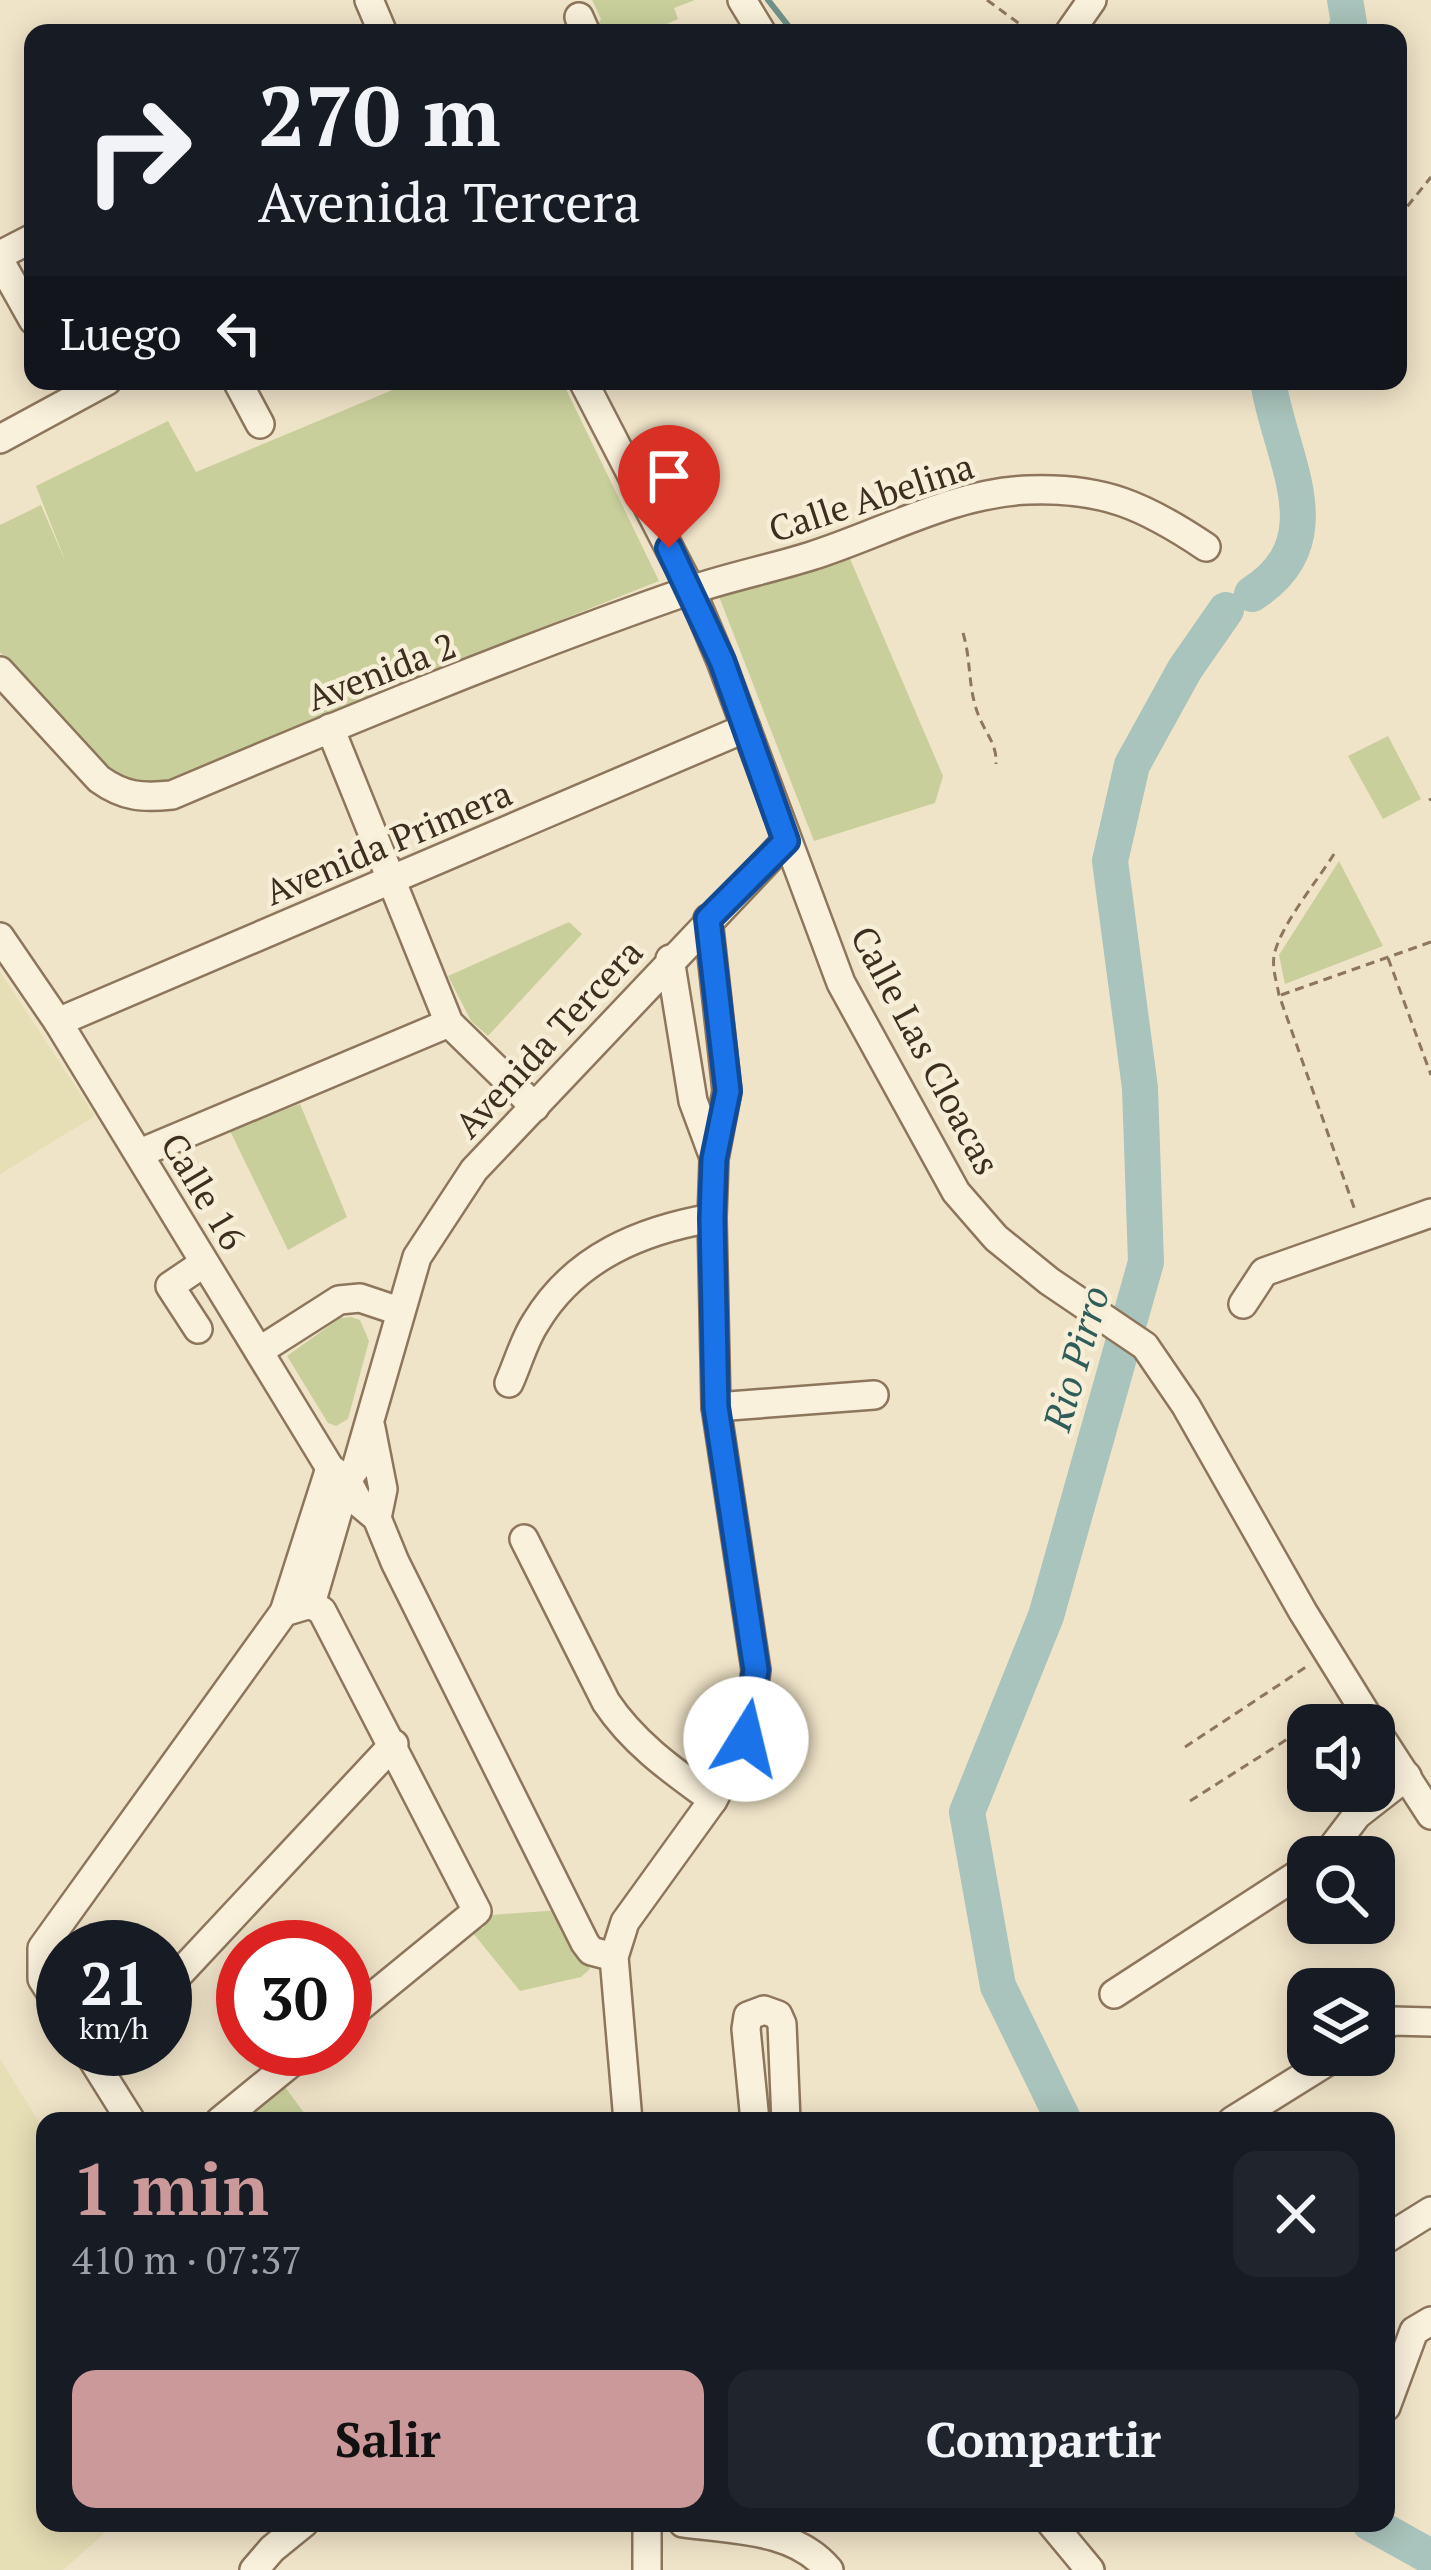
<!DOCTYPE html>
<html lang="es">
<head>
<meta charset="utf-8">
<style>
	body { margin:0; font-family:"PT Serif",serif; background:#20242c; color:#f1f3f6; height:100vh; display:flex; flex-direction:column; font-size:45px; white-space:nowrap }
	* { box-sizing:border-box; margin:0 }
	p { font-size:39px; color:#9ea1a6 }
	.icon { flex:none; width:66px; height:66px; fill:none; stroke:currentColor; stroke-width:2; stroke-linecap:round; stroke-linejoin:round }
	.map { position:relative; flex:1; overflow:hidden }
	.details { position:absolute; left:36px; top:2112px; width:1359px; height:420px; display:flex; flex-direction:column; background:#171b24; border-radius:24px; box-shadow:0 6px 30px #0003 }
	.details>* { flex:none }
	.guide { position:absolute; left:24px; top:24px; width:1383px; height:366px; border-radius:24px; box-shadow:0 6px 30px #0003; background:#171b24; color:#f1f3f6; overflow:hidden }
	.controls { position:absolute; left:1287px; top:1704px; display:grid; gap:24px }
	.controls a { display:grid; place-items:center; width:108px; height:108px; border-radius:24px; background:#171b24; box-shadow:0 6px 30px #0003; font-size:60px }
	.speed { position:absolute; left:36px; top:1920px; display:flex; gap:24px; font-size:60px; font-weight:700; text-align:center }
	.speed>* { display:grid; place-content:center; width:156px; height:156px; border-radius:50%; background:#171b24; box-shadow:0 6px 30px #0003; line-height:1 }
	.speed small { font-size:30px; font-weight:400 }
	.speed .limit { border:18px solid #d22; background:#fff; color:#111 }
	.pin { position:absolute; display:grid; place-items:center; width:102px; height:102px; color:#fff; margin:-123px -51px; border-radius:50% 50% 50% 0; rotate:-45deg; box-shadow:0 0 12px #0007 }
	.pin .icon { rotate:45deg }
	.me { position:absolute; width:132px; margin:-66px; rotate:9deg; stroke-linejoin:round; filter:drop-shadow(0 0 9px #0008) }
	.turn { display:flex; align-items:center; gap:42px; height:252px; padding:0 36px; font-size:54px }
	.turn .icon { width:156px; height:156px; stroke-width:2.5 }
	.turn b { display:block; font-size:84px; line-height:102px }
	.then { display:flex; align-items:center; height:114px; padding:0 36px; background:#0003; gap:24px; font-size:45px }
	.round { display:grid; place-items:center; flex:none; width:126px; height:126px; border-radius:24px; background:#20242c }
	.overview { display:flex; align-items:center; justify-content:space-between; height:204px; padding:0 36px }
	h1 { font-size:72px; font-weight:600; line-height:90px; color:#cc999b }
	.button { display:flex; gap:24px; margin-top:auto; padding:24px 36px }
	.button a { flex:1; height:138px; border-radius:24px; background:#cc999b; color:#111; font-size:48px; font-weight:600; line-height:138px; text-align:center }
	.button a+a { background:#20242c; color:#f1f3f6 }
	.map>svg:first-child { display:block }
	.farmland { fill:#e6deb5 }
	.green { fill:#c9cf9b }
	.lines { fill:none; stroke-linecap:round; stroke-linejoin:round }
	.stream { stroke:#6f938a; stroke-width:6 }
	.river { stroke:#a9c4bc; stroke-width:36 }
	.minor-casing { stroke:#8d765c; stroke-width:32 }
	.path { stroke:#8d765c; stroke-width:3; stroke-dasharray:9 6; stroke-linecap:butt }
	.minor { stroke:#faf1dc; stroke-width:27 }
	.route-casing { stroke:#114b97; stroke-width:30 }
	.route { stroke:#1a73e8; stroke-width:21 }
	.labels { text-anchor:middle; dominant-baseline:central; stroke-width:9; stroke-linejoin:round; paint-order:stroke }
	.street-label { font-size:36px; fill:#3d2e20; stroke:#f7eed8 }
	.water-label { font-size:39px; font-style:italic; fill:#2f5d5a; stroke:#f7eed8 }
</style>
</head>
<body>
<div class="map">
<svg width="1431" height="2570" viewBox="0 0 1431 2570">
	<rect width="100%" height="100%" fill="#f0e4c8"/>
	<!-- farmland -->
	<g class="farmland">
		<polygon points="0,972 95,1116 0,1174"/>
		<polygon points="0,2059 45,2132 45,2523 116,2523 63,2570 0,2570"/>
	</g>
	<!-- green -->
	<g class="green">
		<polygon points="592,0 695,0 674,8 678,19 646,33 593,33 601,19"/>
		<polygon points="414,381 562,381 659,581 330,712 267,747 171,787 146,789 104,772 0,652 0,525 41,505 66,563 36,486 168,421 196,472"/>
		<polygon points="848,554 943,776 935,803 814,841 718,594"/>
		<polygon points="1388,736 1421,799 1383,819 1348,756"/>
		<polygon points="1339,861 1383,946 1285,984 1279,955"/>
		<polygon points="569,922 582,934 488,1036 471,1021 448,976"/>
		<polygon points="300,1104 347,1217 288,1250 230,1131"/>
		<polygon points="351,1317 360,1320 369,1341 348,1419 336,1426 328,1423 287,1356 340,1318"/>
		<polygon points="560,1910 590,1969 581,1977 520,1991 472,1932 483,1928 491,1915"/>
		<polygon points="285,2087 310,2121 245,2121"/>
	</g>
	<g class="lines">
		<!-- stream -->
		<polyline class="stream" points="768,0 794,33"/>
		<!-- river -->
		<g class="river">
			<polyline points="1344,33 1349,23 1345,0"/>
			<path d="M1252,594C1337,540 1280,459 1268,381"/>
			<polyline points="1064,2121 998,1986 967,1812 1046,1616 1146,1262 1140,1088 1110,861 1132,765 1185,669 1226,610"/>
			<polyline points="1370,2523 1431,2557"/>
		</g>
		<defs>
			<g id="minor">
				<polyline points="369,0 383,33"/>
				<polyline points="742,0 762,33"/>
				<polyline points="579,17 586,33"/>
				<polyline points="1069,33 1092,0"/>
				<polyline points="0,255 33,238"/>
				<polyline points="0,261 33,320"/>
				<polyline points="237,381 260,424"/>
				<polyline points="583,381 691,590 721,661 841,983 956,1192 996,1238 1049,1281 1145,1346 1186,1406 1303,1612 1373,1725"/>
				<polyline points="0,439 107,381"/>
				<path d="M0,671L99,779C124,797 142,798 172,795C342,723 513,652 688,591C728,577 770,569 811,556C881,534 952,493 1028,490C1103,487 1145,506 1206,547"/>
				<polyline points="330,728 449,1023 535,1107"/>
				<polyline points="0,937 58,1022 330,1468 347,1480"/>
				<polyline points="670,959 693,1101 713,1155"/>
				<polyline points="58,1022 746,728"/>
				<polyline points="140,1153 449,1023"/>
				<polyline points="1243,1304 1264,1272 1431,1213"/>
				<polyline points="198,1329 170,1286 204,1263"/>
				<polyline points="259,1351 339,1300 360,1298 399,1311"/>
				<path d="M509,1383C518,1363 524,1340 536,1322C575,1257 642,1230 712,1218"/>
				<polyline points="716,1407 874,1395"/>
				<polyline points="371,1428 383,1489 377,1518"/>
				<polyline points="347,1480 359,1503 377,1518 395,1562 585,1943 591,1951 614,1957"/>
				<path d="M524,1539L606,1702C634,1744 673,1771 713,1800"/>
				<polyline points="311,1604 347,1480 356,1468 417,1257 474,1170 786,841"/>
				<polyline points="284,1612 330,1468"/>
				<polyline points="1374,1727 1431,1815"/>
				<polyline points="1325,1857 1357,1815 1407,1776"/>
				<polyline points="165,1989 394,1744"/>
				<polyline points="1114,1994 1308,1868"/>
				<polyline points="63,2012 42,1979 42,1948 284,1612 311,1604 322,1611 477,1911 345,2019"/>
				<polyline points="1374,2033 1392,2021 1431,2022"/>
				<polyline points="86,2049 131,2121"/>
				<polyline points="220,2121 308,2049"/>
				<polyline points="628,2121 614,1957 625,1922 713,1800 746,1739 756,1670 716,1407 712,1218 714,1159 727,1091 708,919"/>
				<polyline points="755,2121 746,2029 748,2016 764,2010 778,2015 782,2024 786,2121"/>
				<polyline points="1232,2121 1338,2055"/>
				<polyline points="1386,2239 1431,2211"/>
				<polyline points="1386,2407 1414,2331 1431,2321"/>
				<polyline points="647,2523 647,2570"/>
				<path d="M683,2523C733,2530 794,2528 829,2570"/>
				<polyline points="1051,2523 1090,2570"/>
				<polyline points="254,2570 272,2549 304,2523"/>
			</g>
		</defs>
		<!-- minor casing -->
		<use href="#minor" class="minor-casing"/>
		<!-- path -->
		<g class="path">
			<polyline points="987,0 1032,33"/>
			<polyline points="1398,218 1431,177"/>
			<path d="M963,633C972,663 967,689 980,719C987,735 997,745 996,764"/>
			<polyline points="1429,800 1431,799"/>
			<path d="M1334,854C1318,880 1279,927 1274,956C1272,969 1277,983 1279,995L1356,1213"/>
			<polyline points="1388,958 1431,1075"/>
			<polyline points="1281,995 1431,942"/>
			<polyline points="1310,1725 1334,1710"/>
			<polyline points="1185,1747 1306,1667"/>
			<polyline points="1190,1801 1308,1726"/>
		</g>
		<!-- minor -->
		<use href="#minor" class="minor"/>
	</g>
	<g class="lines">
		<defs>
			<polyline id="route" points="669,548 722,661 786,841 708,919 728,1091 714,1159 712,1218 716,1407 756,1670 746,1739"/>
		</defs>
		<!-- route casing -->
		<use href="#route" class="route-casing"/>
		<!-- route -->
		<use href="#route" class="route"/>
	</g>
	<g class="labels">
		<!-- street labels -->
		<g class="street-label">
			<text transform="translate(871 497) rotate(-18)">Calle Abelina</text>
			<text transform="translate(381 671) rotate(-21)">Avenida 2</text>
			<text transform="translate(388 842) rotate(-23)">Avenida Primera</text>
			<text transform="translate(548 1038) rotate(-47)">Avenida Tercera</text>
			<text transform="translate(926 1050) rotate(62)">Calle Las Cloacas</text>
			<text transform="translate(204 1191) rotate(59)">Calle 16</text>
		</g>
		<!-- water labels -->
		<g class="water-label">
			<text transform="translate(1075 1358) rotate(-74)">Rio Pirro</text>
		</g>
	</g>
</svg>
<div class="controls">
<a><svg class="icon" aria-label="sound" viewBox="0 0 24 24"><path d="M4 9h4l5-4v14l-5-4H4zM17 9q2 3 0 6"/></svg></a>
<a><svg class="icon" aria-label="search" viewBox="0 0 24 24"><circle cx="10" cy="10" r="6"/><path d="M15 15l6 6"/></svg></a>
<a><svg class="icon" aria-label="layers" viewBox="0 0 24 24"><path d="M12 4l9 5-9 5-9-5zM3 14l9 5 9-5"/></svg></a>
</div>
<div class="speed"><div>21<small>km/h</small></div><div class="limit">30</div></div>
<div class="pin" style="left:669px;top:548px;background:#d93025"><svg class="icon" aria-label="arrive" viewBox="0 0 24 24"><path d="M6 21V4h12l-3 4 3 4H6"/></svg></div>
<svg class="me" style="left:746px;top:1739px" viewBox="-20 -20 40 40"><circle r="19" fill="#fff"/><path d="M0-13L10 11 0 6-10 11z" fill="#1a73e8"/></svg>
<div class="guide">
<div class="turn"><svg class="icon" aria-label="right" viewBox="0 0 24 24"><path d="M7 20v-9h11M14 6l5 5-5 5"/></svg><div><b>270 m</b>Avenida Tercera</div></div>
<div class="then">Luego<svg class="icon" aria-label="left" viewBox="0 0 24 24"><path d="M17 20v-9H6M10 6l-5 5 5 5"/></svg></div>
</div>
<section class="details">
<div class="overview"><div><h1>1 min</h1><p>410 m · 07:37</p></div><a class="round"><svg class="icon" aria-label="close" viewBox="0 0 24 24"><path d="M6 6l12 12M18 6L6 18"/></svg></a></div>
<div class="button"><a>Salir</a><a>Compartir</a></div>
</section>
</div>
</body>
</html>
